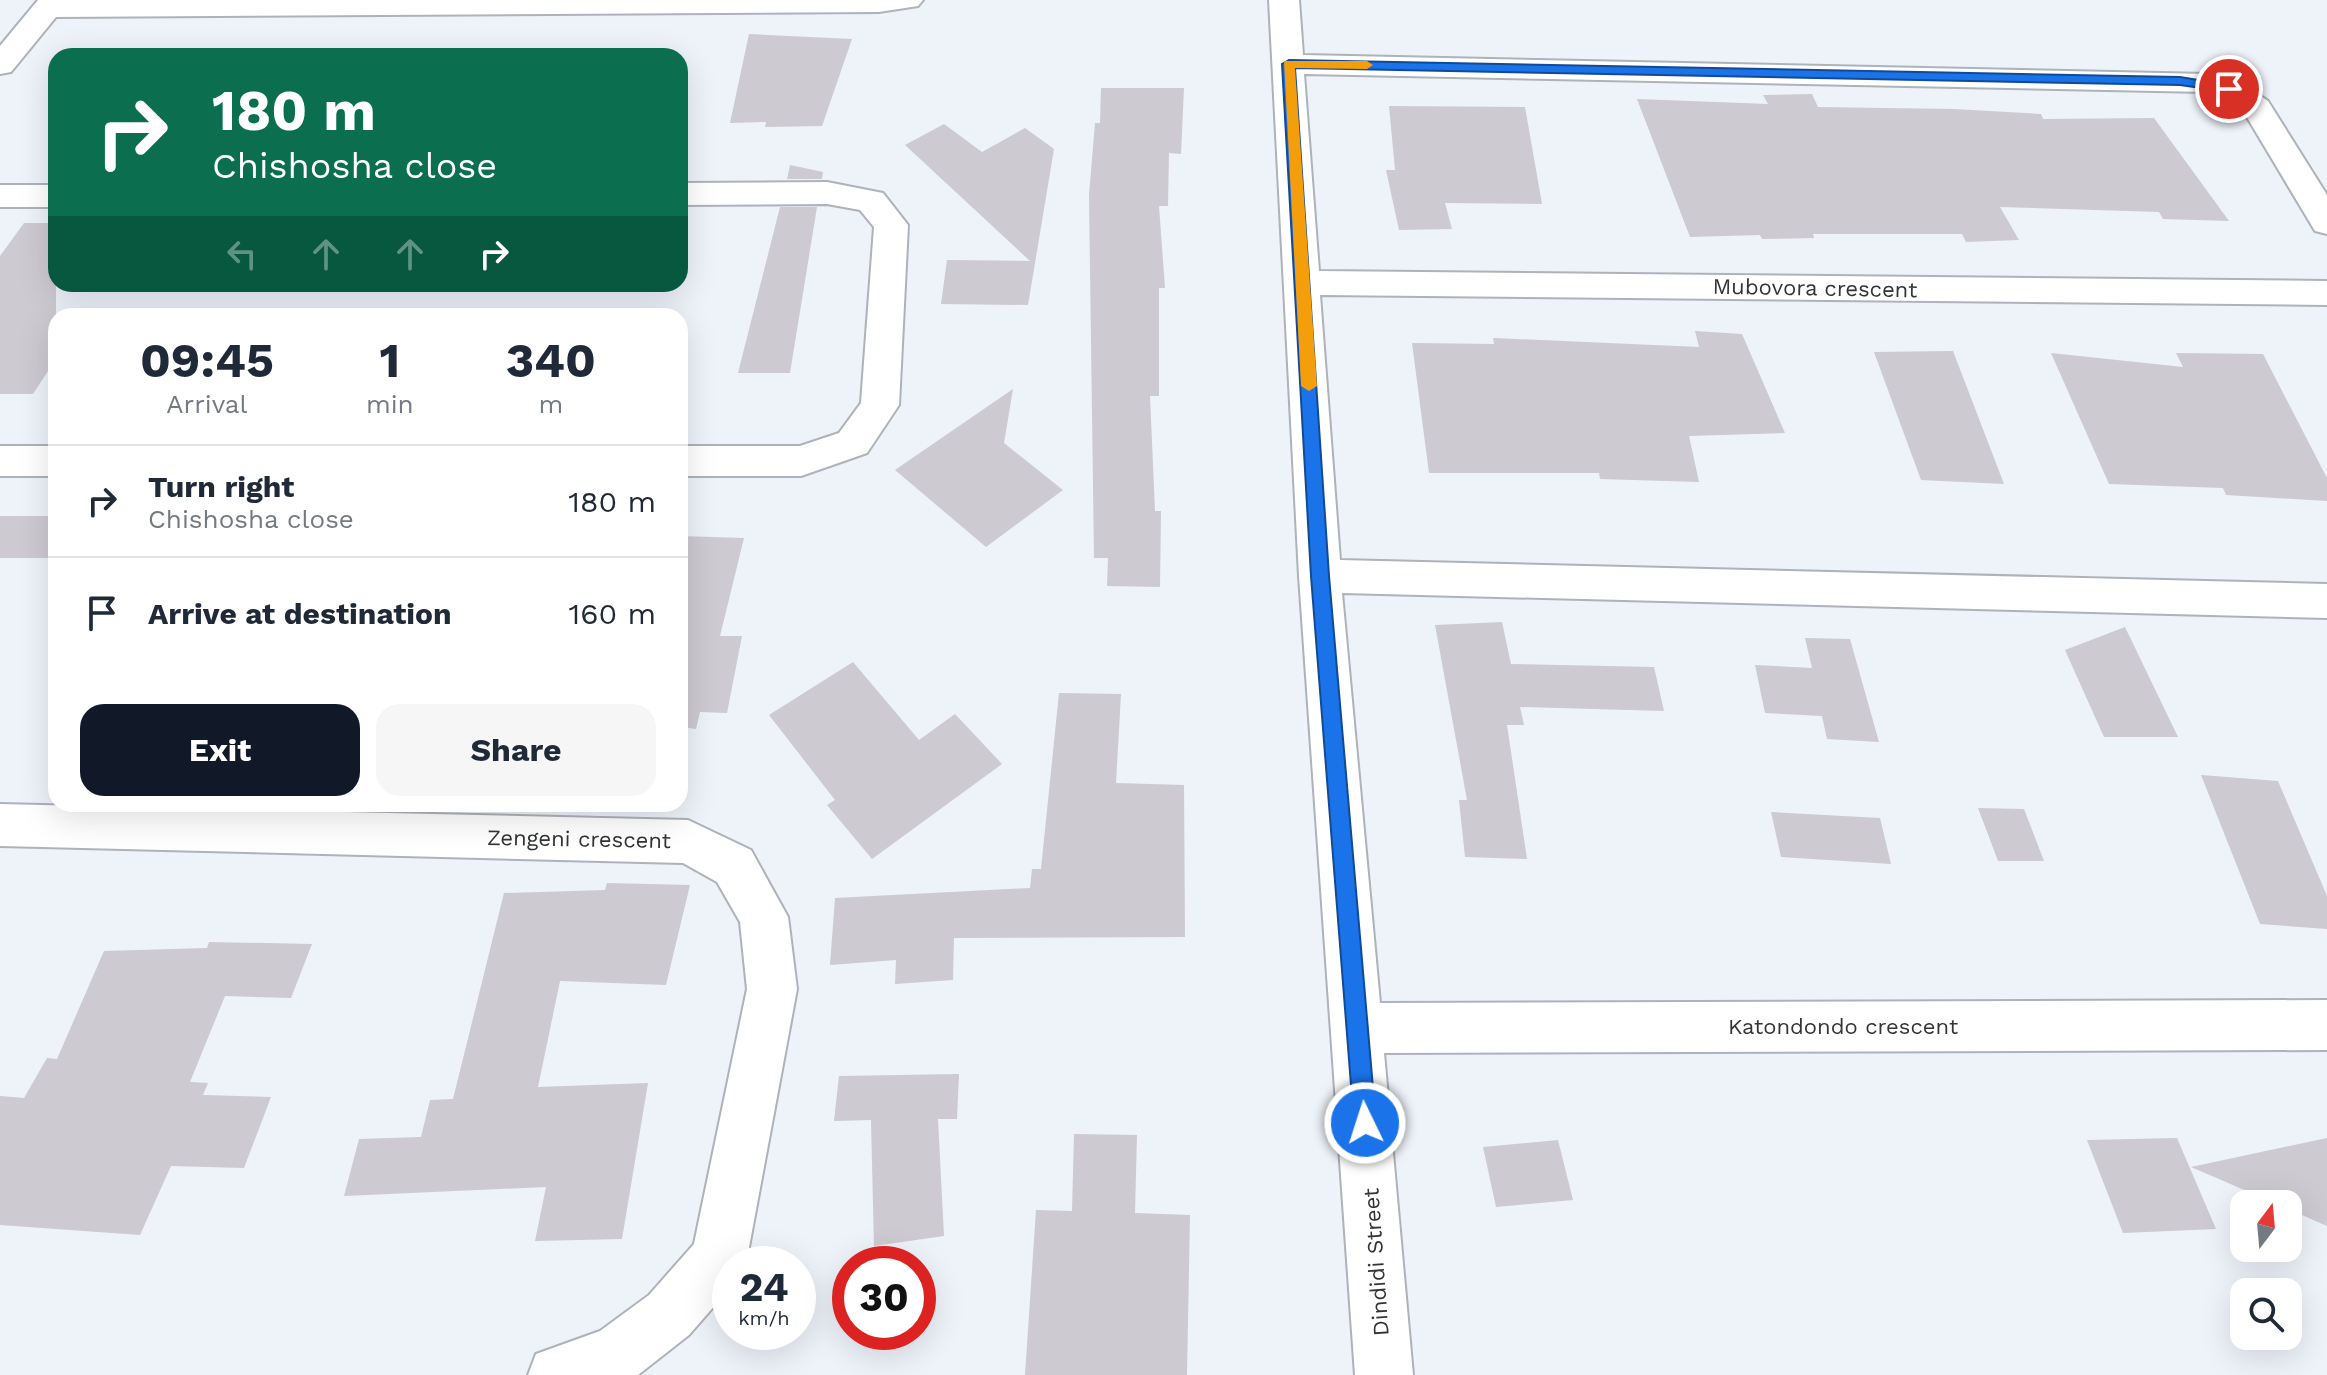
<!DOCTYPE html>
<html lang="en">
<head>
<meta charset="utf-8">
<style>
	body { margin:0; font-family:"Work Sans",sans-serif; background:#f6f6f7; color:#1f2937; height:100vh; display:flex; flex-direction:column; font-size:30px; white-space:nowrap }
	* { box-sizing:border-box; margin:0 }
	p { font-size:26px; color:#747a83 }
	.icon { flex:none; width:44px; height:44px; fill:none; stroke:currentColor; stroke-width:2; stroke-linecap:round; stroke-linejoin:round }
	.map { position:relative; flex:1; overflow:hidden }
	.side { position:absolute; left:48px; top:308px; width:640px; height:504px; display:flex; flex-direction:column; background:#fff; border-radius:24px; box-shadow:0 8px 32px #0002 }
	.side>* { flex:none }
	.hud { position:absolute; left:48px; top:48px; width:640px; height:244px; border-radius:24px; box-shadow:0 8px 32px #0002; background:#0b6e4f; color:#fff; overflow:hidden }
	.needle { width:52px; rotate:16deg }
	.fabs { position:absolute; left:2230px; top:1190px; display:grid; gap:16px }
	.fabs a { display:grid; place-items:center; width:72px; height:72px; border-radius:16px; background:#fff; box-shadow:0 8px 32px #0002; font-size:40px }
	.speed { position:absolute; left:712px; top:1246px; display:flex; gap:16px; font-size:40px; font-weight:700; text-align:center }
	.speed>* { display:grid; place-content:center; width:104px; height:104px; border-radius:50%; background:#fff; box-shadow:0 8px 32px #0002; line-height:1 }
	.speed small { font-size:20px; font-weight:400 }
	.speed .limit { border:12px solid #d22; background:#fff; color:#111 }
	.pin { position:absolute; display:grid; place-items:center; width:68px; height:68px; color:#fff; margin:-34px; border:4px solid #fff; border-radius:50%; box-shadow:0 2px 8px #0007 }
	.me { position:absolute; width:88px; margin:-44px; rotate:356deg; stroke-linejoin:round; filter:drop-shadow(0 0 6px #0008) }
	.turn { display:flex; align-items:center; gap:28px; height:168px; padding:0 32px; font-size:36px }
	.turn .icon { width:104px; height:104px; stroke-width:2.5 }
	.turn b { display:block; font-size:56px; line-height:68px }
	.lanes { display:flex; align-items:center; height:76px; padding:0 32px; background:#0003; justify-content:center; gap:40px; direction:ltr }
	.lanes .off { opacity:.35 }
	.eta { display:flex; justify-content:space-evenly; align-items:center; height:136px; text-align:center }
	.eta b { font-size:48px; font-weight:700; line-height:56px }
	.button { display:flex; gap:16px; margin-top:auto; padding:16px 32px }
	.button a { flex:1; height:92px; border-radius:24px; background:#111827; color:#fff; font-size:32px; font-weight:700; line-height:92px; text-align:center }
	.button a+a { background:#f6f6f7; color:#1f2937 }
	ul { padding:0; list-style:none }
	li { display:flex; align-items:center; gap:24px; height:112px; padding:0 32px; border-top:2px solid #e0e1e3 }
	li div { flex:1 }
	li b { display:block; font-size:30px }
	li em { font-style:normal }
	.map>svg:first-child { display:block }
	.building { fill:#cdcad1 }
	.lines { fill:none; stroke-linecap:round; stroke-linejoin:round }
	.street-casing { stroke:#aeb2b9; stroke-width:4 }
	.street { fill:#fff; fill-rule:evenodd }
	.route { fill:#1a73e8; stroke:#114b97; stroke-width:2 }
	.slow { fill:#f59e0b }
	.labels { text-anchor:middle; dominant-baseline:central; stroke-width:6; stroke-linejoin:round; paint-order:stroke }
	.street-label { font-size:22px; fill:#323436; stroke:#fff }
</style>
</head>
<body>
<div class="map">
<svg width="2327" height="1375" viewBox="0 0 2327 1375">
	<rect width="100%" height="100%" fill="#eef2f9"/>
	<!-- building -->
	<g class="building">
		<polygon points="749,34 852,39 822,126 765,127 766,122 730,123"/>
		<polygon points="1101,88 1184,88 1181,154 1169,153 1168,206 1159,206 1165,288 1159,288 1159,396 1150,396 1155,511 1161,511 1160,587 1107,586 1108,558 1094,558 1089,195 1095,123 1100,123"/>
		<polygon points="1812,94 1818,107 1954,109 2041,114 2043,119 2154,118 2229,221 2163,219 2159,212 2000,207 2019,240 1966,242 1962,234 1813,234 1814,238 1762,239 1760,235 1690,237 1637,99 1768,104 1763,95"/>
		<polygon points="1389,106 1525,107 1542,204 1445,203 1452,229 1399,230 1386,170 1395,170"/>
		<polygon points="944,124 982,152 1025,128 1054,149 1028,305 941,304 947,260 1030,261 905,145"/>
		<polygon points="790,165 823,172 822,179 787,179"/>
		<polygon points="780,207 817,207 790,373 738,373"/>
		<polygon points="24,223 56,223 56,359 33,394 0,394 0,256"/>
		<polygon points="1695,331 1742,334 1785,433 1689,436 1699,482 1600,479 1599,473 1429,473 1412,343 1494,344 1493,338 1699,347"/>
		<polygon points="1953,351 2004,484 1921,480 1874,352"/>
		<polygon points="2051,353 2183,367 2176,353 2263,354 2327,478 2327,501 2226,495 2223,488 2109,484"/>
		<polygon points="1013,389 1004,443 1063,490 986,547 895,470"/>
		<rect x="0" y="516" width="56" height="42"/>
		<polygon points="680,536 744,538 720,636 742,636 727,713 700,712 696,729 680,727"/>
		<polygon points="1502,622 1511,664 1654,667 1664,711 1520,707 1524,725 1507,725 1527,859 1465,857 1459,800 1467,800 1435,625"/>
		<polygon points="2125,627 2178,737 2104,737 2065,650"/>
		<polygon points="1805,638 1850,639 1879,742 1827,739 1822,716 1765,713 1755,665 1812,668"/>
		<polygon points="853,662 919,740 955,714 1002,764 872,859 827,805 835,800 769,715"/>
		<polygon points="1059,693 1121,694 1116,783 1184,785 1185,937 954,938 953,980 895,984 896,960 830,965 835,898 1030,888 1032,869 1041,869"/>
		<polygon points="2201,775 2278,781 2327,896 2327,929 2260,924"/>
		<polygon points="1978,808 2024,809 2044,861 1998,861"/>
		<polygon points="1771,812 1880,818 1891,864 1781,857"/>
		<polygon points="607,883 690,885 666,985 560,981 538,1087 648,1083 622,1239 535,1241 546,1187 344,1196 359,1139 421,1137 430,1100 453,1099 504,893 605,890"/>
		<polygon points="209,942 312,944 291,998 225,996 190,1082 208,1083 203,1095 271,1097 244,1168 171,1166 140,1235 0,1225 0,1096 24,1098 47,1058 57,1059 104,951 207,948"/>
		<polygon points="959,1074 957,1119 938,1119 944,1236 874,1246 871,1120 834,1121 839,1076"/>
		<polygon points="1074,1134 1137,1135 1135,1213 1190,1215 1187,1375 1025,1375 1036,1210 1072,1211"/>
		<polygon points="2177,1138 2216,1229 2123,1233 2087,1140"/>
		<polygon points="2327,1138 2327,1226 2288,1209 2288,1204 2277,1204 2191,1167"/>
		<polygon points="1558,1140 1573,1200 1496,1207 1483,1147"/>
	</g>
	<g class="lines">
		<defs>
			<g id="street">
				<polygon points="38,0 923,0 918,6 879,12 56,17 11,72 0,74 0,46"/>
				<polygon points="1269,0 1299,0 1303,55 2208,74 2240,82 2268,101 2327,195 2327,234 2315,231 2245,114 2218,96 2206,92 1304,74 1319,271 2327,281 2327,305 1320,295 1340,560 2327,584 2327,618 1342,593 1380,1003 2327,1000 2327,1050 1384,1053 1413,1375 1355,1375 1299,576"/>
				<polygon points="827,182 883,193 908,225 899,405 867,453 801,476 680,476 680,446 800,446 839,433 861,403 874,227 860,210 827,204 680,205 680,183"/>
				<rect x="0" y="185" width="56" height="22"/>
				<rect x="0" y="446" width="56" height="30"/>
				<polygon points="0,804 688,820 751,850 788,917 797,989 747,1258 745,1264 730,1264 730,1288 689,1335 638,1375 528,1375 536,1354 600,1331 649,1295 694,1244 747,989 740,922 717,882 683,863 0,846"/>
			</g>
		</defs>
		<!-- street casing -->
		<use href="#street" class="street-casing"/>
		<!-- street -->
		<use href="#street" class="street"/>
	</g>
	<!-- route -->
	<polygon class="route" points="1289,60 2180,77 2229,85 2236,89 2229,92 2180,85 1295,68 1329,576 1376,1123 1373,1131 1365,1134 1358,1131 1354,1123 1311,576 1282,64"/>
	<!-- slow -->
	<polygon class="slow" points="1284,61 1367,61 1373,65 1367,69 1295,68 1317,386 1309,391 1301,386"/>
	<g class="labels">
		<!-- street labels -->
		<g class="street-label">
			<text transform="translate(1815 288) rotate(1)">Mubovora crescent</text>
			<text transform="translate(579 839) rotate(1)">Zengeni crescent</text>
			<text x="1843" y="1026">Katondondo crescent</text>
			<text transform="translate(1376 1262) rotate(-94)">Dindidi Street</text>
		</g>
	</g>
</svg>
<div class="fabs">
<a><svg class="needle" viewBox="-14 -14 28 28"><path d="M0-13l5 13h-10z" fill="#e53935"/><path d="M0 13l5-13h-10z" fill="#747a83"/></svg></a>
<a><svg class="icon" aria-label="search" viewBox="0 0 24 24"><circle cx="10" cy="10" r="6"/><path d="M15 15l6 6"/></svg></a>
</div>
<div class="speed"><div>24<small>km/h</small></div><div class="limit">30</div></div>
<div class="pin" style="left:2229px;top:89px;background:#d93025"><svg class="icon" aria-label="arrive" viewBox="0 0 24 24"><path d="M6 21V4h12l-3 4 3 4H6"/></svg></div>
<svg class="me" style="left:1365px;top:1123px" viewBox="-20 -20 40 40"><circle r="17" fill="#1a73e8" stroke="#fff" stroke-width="3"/><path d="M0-11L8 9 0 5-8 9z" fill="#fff"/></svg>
<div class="hud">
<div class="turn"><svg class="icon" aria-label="right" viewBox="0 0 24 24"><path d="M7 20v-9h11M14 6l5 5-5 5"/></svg><div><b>180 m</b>Chishosha close</div></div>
<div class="lanes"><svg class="icon off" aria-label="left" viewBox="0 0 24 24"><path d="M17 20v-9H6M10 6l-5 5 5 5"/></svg><svg class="icon off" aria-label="ahead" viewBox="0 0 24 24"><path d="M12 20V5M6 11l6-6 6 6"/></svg><svg class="icon off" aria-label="ahead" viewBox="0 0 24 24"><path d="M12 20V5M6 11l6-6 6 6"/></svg><svg class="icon" aria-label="right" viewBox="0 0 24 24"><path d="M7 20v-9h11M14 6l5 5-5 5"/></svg></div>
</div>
<section class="side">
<div class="eta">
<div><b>09:45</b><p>Arrival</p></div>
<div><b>1</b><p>min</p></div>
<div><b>340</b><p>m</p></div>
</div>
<ul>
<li><svg class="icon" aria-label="right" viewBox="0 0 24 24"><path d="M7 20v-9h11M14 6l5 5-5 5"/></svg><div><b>Turn right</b><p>Chishosha close</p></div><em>180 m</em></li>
<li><svg class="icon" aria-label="arrive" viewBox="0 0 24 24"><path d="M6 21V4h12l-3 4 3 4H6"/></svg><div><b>Arrive at destination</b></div><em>160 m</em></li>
</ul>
<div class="button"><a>Exit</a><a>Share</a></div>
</section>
</div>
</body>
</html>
